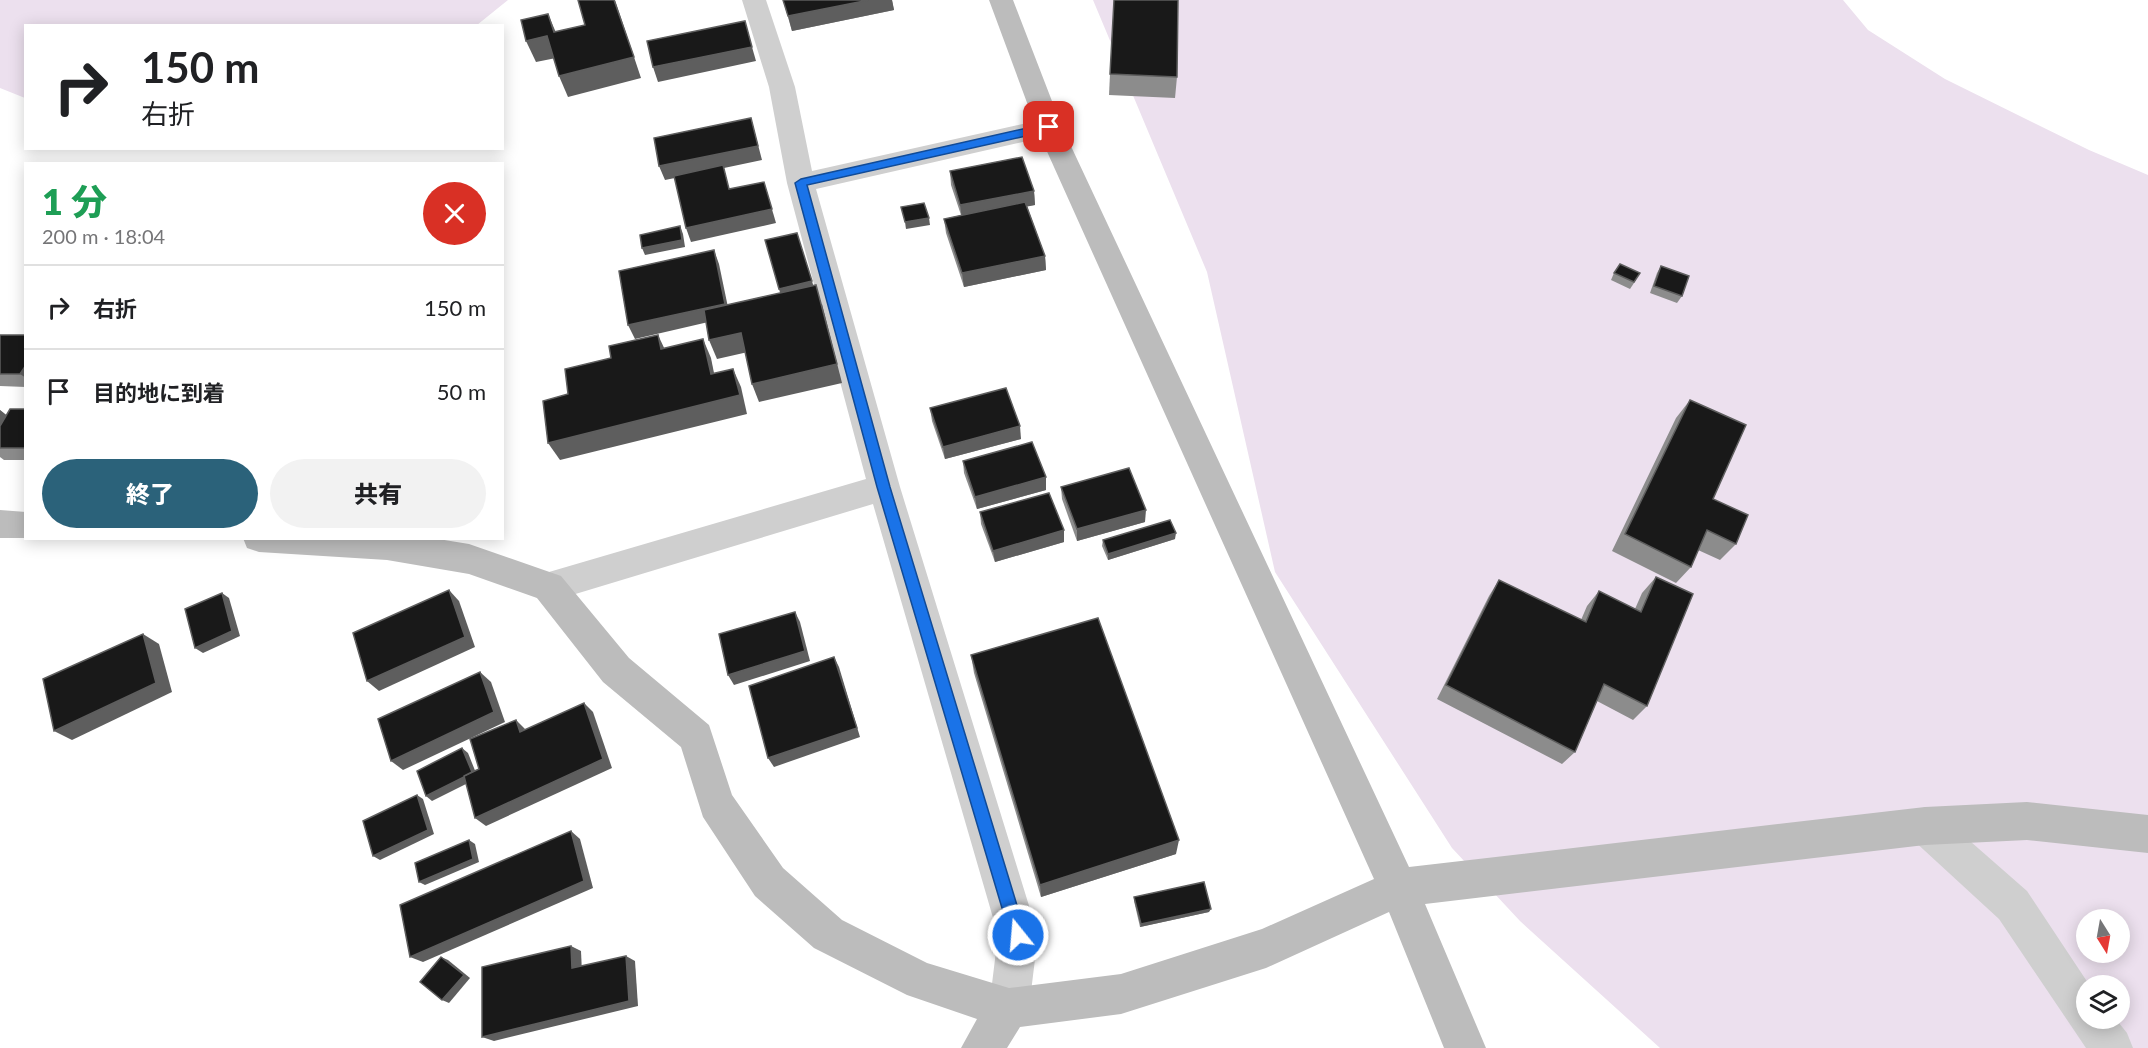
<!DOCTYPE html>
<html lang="ja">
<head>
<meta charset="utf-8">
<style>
	body { margin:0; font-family:Lato,"Noto Sans JP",sans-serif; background:#f2f2f2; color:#202124; height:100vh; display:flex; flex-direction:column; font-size:22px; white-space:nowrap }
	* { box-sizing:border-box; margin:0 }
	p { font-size:20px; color:#757577 }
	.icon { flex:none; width:33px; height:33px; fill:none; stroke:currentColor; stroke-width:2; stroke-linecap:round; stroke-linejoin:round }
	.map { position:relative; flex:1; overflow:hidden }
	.drawer { position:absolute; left:24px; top:162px; width:480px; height:378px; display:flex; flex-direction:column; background:#fff; border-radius:0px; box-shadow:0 3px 15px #0003 }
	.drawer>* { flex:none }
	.guide { position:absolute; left:24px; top:24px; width:480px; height:126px; border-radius:0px; box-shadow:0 3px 15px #0003; background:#fff; color:#202124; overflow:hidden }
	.needle { width:39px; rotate:169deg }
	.tools { position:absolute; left:2076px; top:909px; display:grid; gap:12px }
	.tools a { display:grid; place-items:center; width:54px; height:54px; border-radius:50%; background:#fff; box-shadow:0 3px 15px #0003; font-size:30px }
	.pin { position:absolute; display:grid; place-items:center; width:51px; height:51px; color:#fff; margin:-26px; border-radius:12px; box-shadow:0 3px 9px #0006 }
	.me { position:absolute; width:66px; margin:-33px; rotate:343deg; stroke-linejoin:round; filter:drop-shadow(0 0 4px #0008) }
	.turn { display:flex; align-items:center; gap:21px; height:126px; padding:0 18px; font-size:27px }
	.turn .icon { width:78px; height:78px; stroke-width:2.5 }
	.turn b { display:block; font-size:42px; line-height:51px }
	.round { display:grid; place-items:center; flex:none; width:63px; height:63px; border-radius:32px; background:#f2f2f2 }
	.overview { display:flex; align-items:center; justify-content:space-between; height:102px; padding:0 18px }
	h1 { font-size:36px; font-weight:800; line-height:45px; color:#1e9e55 }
	.action { display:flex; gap:12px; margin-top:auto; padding:12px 18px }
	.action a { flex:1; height:69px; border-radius:36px; background:#2b627a; color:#fff; font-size:24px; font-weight:800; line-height:69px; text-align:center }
	.action a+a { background:#f2f2f2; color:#202124 }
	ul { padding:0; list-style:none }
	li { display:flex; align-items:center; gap:18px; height:84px; padding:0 18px; border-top:2px solid #e0e0e0 }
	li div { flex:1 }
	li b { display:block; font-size:22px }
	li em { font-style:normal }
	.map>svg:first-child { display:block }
	.green { fill:#ece0ee; fill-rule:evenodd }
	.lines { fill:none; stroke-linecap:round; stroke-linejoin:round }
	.street { fill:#cfcfcf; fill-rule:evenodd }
	.secondary { fill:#bcbcbc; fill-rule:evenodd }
	.wall { fill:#8c8c8c }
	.shaded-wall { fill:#5e5e5e }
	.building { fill:#191919; stroke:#5e5e5e; stroke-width:1.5 }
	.route { fill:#1a73e8; stroke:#114b97; stroke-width:1.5 }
</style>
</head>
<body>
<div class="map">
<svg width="2148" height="1048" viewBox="0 0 2148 1048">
	<rect width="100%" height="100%" fill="#fff"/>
	<!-- green -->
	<g class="green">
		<polygon points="0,0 508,0 477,25 26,26 25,98 0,88"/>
		<path d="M1093,0H1843L1868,30L1945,79L2089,150L2148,175V1048H1660L1520,921L1452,848L1275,572L1207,272ZM2086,920H2120V952H2086ZM2086,986H2120V1018H2086Z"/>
	</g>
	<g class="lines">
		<!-- street -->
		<g class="street">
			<polygon points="742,0 766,0 795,87 812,171 1049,118 1058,121 1062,127 1058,133 1049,136 816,189 900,487 1038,935 1029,1008 1023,1022 1009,1028 995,1022 989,1008 998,935 873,504 549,602 537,598 532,587 537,576 549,572 866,479 787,183 769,87"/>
			<polygon points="1925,807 1938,813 2027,891 2090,986 2086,986 2086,1018 2115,1018 2127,1033 2133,1048 2086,1048 1999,919 1912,839 1906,826 1912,813"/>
		</g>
		<!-- secondary -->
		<g class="secondary">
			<polygon points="989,0 1013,0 1062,127 1409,867 1925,807 2027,802 2148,815 2148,853 2027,840 1925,845 1425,904 1486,1048 1444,1048 1389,912 1266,968 1121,1014 1020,1027 1007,1048 961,1048 977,1019 907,995 814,948 755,896 703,817 681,747 603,682 537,598 469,574 387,560 259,552 247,548 243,538 432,538 469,544 561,576 629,658 709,725 732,795 783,868 842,920 927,963 1009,988 1121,974 1262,929 1374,879 1036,127"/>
			<polygon points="0,510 26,512 26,538 31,538 0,538"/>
		</g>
	</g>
	<!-- wall -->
	<g class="wall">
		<polygon points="783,0 892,0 894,10 792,31"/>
		<polygon points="1110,74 1177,77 1175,98 1109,95"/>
		<polygon points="950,171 1034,191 1035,205 1027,206 1045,256 1046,270 964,287 946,233 944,219 961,215 951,185"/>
		<polygon points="1661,266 1682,296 1677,303 1650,293 1657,273"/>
		<polygon points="1614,273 1636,280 1630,289 1611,280"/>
		<polygon points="0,335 26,335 26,387 0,386"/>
		<polygon points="1690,400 1713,499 1736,544 1720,560 1698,550 1691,567 1676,583 1612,551 1676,418"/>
		<polygon points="930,408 1021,439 945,459 932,421"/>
		<polygon points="26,409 26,460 4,460 0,457 0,410 6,415"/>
		<polygon points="963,461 1046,477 1046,490 977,509 964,473"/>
		<polygon points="1061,487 1145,522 1077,541 1062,499"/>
		<polygon points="980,512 1064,542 995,562 981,524"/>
		<polygon points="1175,539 1108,560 1102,546 1103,540"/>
		<polygon points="1656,577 1647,706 1633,720 1597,701 1575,752 1562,764 1437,699 1489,596 1499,580 1581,620 1587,606 1599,591 1635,609 1642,593"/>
		<polygon points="971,655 1176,854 1041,897 974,673"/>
		<polygon points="1134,897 1209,912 1140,927 1134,901"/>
	</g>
	<!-- shaded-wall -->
	<g class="shaded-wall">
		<polygon points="615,0 641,78 568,97 559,76"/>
		<polygon points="869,0 892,0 894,10 792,31 788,16"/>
		<polygon points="548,14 557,35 554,32"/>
		<polygon points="547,36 556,58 536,62 526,41"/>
		<polygon points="752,47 756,61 658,82 653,67"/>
		<polygon points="751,118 762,160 724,168 734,204 724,168 665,180 659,166"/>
		<polygon points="764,182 776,223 691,242 686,228"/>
		<polygon points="1034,191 1035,205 962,219 960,205"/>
		<polygon points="929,218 930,225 906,229 905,222"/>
		<polygon points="680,226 683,234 685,247 645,255 642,248"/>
		<polygon points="714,250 719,264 730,317 635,339 628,325"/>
		<polygon points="1045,256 1046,270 964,287 962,273"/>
		<polygon points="812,281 816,295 783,303 779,289"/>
		<polygon points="822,304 842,383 759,402 752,384"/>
		<polygon points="741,333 748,352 717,359 709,340"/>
		<polygon points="658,335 667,354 661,349"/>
		<polygon points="703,339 711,358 718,393 711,374"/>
		<polygon points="26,365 26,378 20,374"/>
		<polygon points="733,369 741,387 747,414 560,460 548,443"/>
		<polygon points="0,410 15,422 0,448"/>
		<polygon points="1020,426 1021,439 945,459 943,447"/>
		<polygon points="1046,477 1046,490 977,509 975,497"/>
		<polygon points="1146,510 1145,522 1077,541 1077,529"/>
		<polygon points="1064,530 1064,542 995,562 993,551"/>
		<polygon points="1176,533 1175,539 1108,560 1108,554"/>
		<polygon points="449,590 459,601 475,647 379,691 367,681"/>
		<polygon points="222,593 229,598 240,636 203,653 195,648"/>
		<polygon points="795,612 800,622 810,661 734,685 728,675"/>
		<polygon points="143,634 159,644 172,692 72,740 54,731"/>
		<polygon points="834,657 839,667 860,737 774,767 768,758"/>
		<polygon points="480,672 491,682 505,722 403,770 391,761"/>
		<polygon points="584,703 593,712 612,768 486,826 475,818"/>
		<polygon points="516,720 525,729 520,732"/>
		<polygon points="462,748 468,753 478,778 432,801 426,796"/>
		<polygon points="417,795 423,799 434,834 380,860 373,856"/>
		<polygon points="571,831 580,839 593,888 423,962 410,957"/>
		<polygon points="469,840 475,844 479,862 425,885 419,882"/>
		<polygon points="1179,840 1176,854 1041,897 1040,885"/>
		<polygon points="1211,909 1209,912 1140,927 1141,924"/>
		<polygon points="571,946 581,951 582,973 572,968"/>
		<polygon points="626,956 635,961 638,1006 494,1041 482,1037"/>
		<polygon points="441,957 448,960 470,978 449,1003 442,1000"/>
	</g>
	<!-- building -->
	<g class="building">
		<polygon points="578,0 614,0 634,57 559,76 547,36 526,41 521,20 548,14 554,32 585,25"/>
		<polygon points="783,0 869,0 788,16"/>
		<polygon points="1114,0 1178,0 1177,77 1110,74"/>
		<polygon points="745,21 752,47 653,67 647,41"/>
		<polygon points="751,118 758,146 659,166 654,138"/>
		<polygon points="1022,157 1034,191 960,205 950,171"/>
		<polygon points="723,165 729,189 764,182 772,209 686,228 674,176"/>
		<polygon points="1025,202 1045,256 962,273 944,219"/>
		<polygon points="924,203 929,218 905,222 901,207"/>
		<polygon points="680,226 682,240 642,248 640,235"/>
		<polygon points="797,233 812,281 779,289 765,240"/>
		<polygon points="714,250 725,304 628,325 619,271"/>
		<polygon points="1620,264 1640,273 1634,282 1614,273"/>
		<polygon points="1661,266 1689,276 1682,296 1654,286"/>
		<polygon points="816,285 837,364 752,384 741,333 709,340 704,310"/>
		<polygon points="0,335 26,335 26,365 20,374 0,374"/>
		<polygon points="658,335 661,349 703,339 711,374 733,369 740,395 548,443 543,401 568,394 565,369 611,358 609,346"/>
		<polygon points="1006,388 1020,426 943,447 930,408"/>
		<polygon points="1690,400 1746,425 1713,499 1748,515 1736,544 1707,530 1691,567 1625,534"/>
		<polygon points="10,409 26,409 26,448 0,448 0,426"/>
		<polygon points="1032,442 1046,477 975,497 963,461"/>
		<polygon points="1129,468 1146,510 1077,529 1061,487"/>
		<polygon points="1049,493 1064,530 993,551 980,512"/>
		<polygon points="1170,520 1176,533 1108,554 1103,540"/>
		<polygon points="1656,577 1693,594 1647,706 1604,684 1575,752 1446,685 1499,580 1586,622 1599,591 1641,612"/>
		<polygon points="449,590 465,637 367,681 353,633"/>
		<polygon points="222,593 232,631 195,648 185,609"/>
		<polygon points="795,612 805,651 728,675 719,634"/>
		<polygon points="1098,618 1179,840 1040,885 971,655"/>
		<polygon points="143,634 156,683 54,731 43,679"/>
		<polygon points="834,657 857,728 768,758 749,686"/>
		<polygon points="480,672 494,712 391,761 378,719"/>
		<polygon points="584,703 603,759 475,818 464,776 479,769 470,739 516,720 520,732"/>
		<polygon points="462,748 472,772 464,776 464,777 426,796 417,771"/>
		<polygon points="417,795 428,830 373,856 363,821"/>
		<polygon points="571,831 584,881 410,957 400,905"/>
		<polygon points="469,840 473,859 419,882 415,863"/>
		<polygon points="1204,882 1211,909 1141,924 1134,897"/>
		<polygon points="571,946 572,968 626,956 629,1001 482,1037 482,967"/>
		<polygon points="441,957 464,975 442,1000 420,982"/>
	</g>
	<!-- route -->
	<polygon class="route" points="1049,123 1054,127 1053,130 807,185 890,487 1026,935 1024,940 1018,943 1012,940 1010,935 877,487 795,183 801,179"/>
</svg>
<div class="tools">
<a><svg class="needle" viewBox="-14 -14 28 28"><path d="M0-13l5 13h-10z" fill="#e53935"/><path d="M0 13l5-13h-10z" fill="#757577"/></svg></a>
<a><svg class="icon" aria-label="layers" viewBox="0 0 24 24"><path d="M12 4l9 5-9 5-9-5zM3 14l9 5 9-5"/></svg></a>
</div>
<div class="pin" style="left:1049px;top:127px;background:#d93025"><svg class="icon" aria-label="arrive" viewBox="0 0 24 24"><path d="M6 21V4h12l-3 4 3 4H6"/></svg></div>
<svg class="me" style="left:1018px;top:935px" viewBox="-20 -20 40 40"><circle r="17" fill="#1a73e8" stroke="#fff" stroke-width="3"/><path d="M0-11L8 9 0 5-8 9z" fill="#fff"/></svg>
<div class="guide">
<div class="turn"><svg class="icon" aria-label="right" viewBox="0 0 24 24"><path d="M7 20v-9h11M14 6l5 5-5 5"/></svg><div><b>150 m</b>右折</div></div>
</div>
<section class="drawer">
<div class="overview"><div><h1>1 分</h1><p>200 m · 18:04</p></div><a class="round" style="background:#d93025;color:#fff"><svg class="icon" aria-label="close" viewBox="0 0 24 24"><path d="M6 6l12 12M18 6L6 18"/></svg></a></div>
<ul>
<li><svg class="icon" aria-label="right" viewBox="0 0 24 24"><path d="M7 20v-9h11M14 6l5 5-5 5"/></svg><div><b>右折</b></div><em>150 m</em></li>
<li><svg class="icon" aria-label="arrive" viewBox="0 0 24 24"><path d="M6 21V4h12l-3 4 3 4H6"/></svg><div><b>目的地に到着</b></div><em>50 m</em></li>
</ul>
<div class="action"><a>終了</a><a>共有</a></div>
</section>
</div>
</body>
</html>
